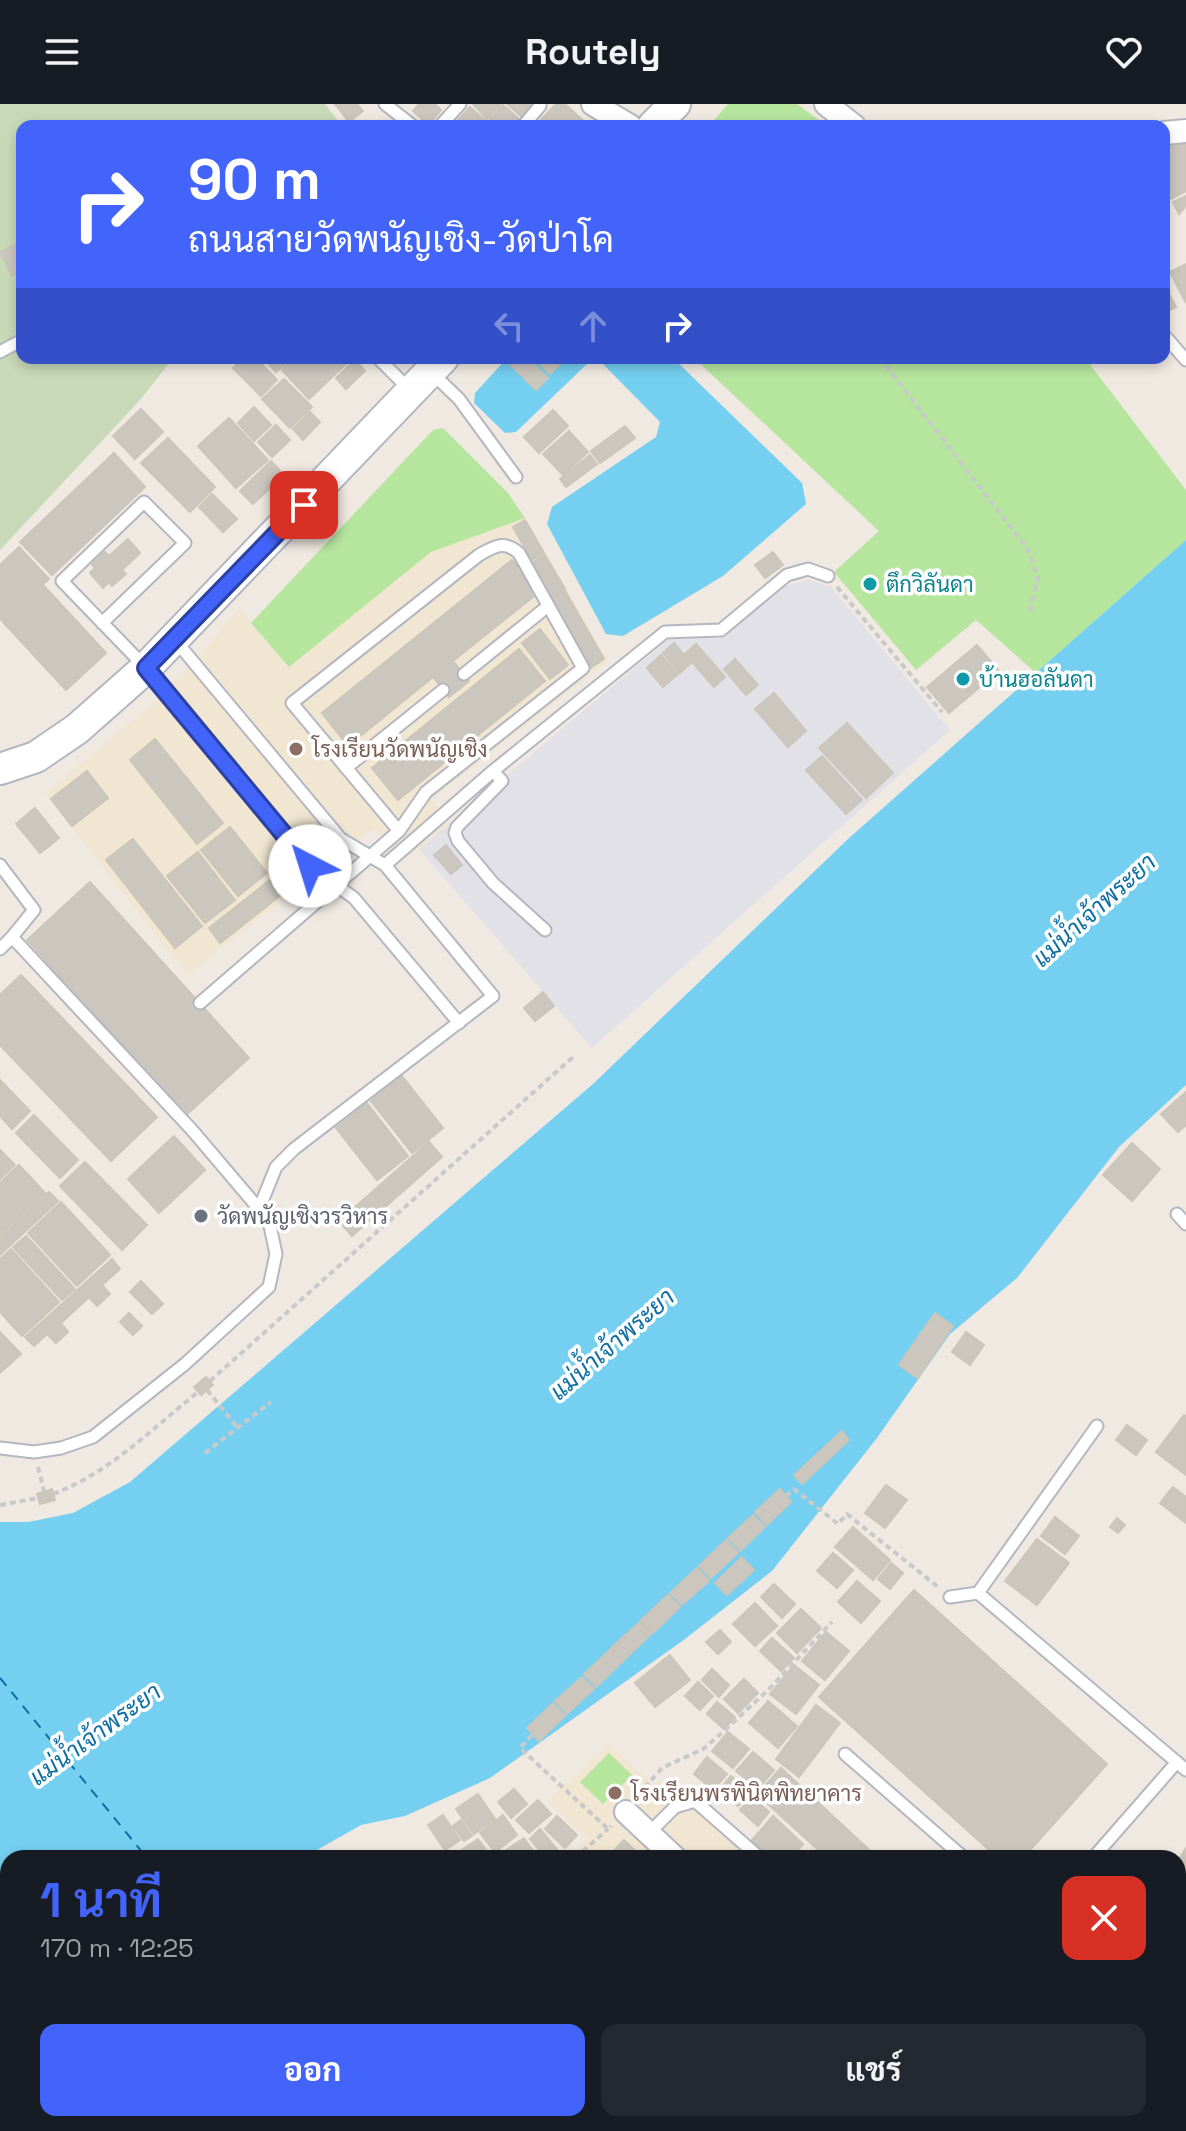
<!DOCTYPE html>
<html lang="th">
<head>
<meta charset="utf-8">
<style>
	body { margin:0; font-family:"Space Grotesk",Sarabun,sans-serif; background:#242831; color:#f1f3f6; height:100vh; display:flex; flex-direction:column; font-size:30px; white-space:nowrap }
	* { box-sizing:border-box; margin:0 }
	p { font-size:26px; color:#9ea1a6 }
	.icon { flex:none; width:44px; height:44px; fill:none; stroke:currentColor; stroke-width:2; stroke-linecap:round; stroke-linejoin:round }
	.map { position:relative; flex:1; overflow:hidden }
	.drawer { position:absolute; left:0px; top:1746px; width:1186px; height:282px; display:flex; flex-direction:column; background:#171b24; border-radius:24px 24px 0 0; box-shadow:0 4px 12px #0003 }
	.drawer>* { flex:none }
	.banner { position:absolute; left:16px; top:16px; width:1154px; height:244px; border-radius:16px; box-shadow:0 4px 12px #0003; background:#4264fb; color:#fff; overflow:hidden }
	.pin { position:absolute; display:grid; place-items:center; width:68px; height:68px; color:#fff; margin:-34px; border-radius:16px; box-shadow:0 4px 12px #0006 }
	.me { position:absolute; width:88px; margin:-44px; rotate:320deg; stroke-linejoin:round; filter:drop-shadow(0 0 6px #0008) }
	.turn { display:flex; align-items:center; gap:28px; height:168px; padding:0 40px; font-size:36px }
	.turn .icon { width:104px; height:104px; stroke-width:2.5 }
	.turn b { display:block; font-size:56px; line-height:68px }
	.lanes { display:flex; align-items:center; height:76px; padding:0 40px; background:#0003; justify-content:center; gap:40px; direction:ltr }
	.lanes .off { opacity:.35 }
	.round { display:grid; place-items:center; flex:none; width:84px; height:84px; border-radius:16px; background:#242831 }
	.overview { display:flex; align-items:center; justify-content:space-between; height:136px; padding:0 40px }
	h1 { font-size:48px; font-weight:700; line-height:60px; color:#4264fb }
	.cta { display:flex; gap:16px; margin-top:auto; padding:16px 40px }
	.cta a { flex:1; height:92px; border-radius:16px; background:#4264fb; color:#fff; font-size:32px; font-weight:700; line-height:92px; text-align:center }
	.cta a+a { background:#242831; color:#f1f3f6 }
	header { display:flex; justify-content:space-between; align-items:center; height:104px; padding:0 40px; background:#171b24; font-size:36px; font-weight:700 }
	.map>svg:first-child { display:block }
	.industrial { fill:#e3e1e8 }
	.education { fill:#f0e6d1 }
	.green { fill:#b6e59e }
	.cemetery { fill:#c8d9b8 }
	.water { fill:#75cff0 }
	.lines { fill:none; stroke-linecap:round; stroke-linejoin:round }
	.ferry { stroke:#0d6fa3; stroke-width:2; stroke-dasharray:10 8; stroke-linecap:butt }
	.building { fill:#cbc7bf; stroke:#cbc5ba; stroke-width:2 }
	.service-casing { stroke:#b4b7c1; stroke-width:15 }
	.minor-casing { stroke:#b4b7c1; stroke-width:26 }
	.tertiary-casing { stroke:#b4b7c1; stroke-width:30 }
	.secondary-casing { stroke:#b4b7c1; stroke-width:34 }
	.path { stroke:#c9c9c9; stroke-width:4; stroke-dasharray:6 4; stroke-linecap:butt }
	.service { stroke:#fff; stroke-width:11 }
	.minor { stroke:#fff; stroke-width:22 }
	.tertiary { stroke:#fff; stroke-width:26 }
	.secondary { stroke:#fff; stroke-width:30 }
	.route-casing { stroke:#2b41a3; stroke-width:20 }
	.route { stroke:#4264fb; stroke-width:14 }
	.culture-dot { fill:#0f9aa8; stroke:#fff; stroke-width:3 }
	.education-dot { fill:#8d6e63; stroke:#fff; stroke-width:3 }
	.worship-dot { fill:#6b7280; stroke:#fff; stroke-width:3 }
	.labels { text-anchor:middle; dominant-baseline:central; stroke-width:7; stroke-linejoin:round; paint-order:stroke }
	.culture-label { font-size:22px; fill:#0d838f; stroke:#fff; text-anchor:start }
	.education-label { font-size:22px; fill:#785e54; stroke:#fff; text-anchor:start }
	.worship-label { font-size:22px; fill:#5b616d; stroke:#fff; text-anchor:start }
	.water-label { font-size:24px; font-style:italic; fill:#0d6fa3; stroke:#fff }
</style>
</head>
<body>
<header><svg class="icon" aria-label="menu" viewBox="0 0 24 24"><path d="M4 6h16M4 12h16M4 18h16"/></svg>Routely<svg class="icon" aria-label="heart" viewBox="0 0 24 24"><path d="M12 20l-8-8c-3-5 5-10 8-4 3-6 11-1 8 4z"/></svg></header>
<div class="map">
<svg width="1186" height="2027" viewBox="0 0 1186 2027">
	<rect width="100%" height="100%" fill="#efe9e1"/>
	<!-- industrial -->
	<polygon class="industrial" points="808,476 831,483 950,626 592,944 419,745 668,536 722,534 785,482"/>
	<!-- education -->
	<g class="education">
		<polygon points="525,414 608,557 432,695 450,718 403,758 374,724 187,871 45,689 150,602 193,559 239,505 289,563 431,448"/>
		<polygon points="609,1640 652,1680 659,1677 749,1754 580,1754 574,1749 587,1735 548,1697"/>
	</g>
	<!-- green -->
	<g class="green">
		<polygon points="728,0 797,0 827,22 709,22"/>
		<polygon points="694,254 1085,254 1186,386 1186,436 1036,569 976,516 916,566 834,468 879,427"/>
		<polygon points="443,324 508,389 525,414 431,448 289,563 251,519 433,326"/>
		<polygon points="609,1649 632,1671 603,1700 580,1678"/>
	</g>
	<!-- cemetery -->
	<polygon class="cemetery" points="0,0 325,0 342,22 22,22 22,254 173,254 141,295 0,446"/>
	<!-- water -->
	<g class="water">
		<polygon points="507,254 673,254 802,379 806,400 723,472 623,532 606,530 547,420 552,403 656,333 660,318 600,257 588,259 516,328 505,329 474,299 475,289"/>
		<polygon points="1186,436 1186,981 1119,1043 1017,1174 950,1230 877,1334 772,1467 685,1535 490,1674 405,1712 361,1721 303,1754 8,1754 8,1921 0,1926 0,1418 28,1418 73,1409 130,1378 593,980 848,735"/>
	</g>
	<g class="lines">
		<!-- ferry -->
		<g class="ferry">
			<polyline points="0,1574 147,1754"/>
			<polyline points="0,1782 8,1782"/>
		</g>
	</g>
	<!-- building -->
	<g class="building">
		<polygon points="335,0 357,0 363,7 349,18"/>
		<polygon points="419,0 435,0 441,6 428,21 413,7"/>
		<polygon points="473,0 499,0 500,1 487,15"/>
		<polygon points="507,0 532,0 521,12"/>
		<polygon points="556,0 565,0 589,22 535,22"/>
		<polygon points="503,1 519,15 512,22 497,22 490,15"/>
		<polygon points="470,3 486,17 481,22 462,22 457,17"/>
		<polygon points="1185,34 1186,87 1171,95 1164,81 1164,45"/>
		<polygon points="1186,92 1186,102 1179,110 1173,98"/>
		<polygon points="22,137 22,166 12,172 0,148"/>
		<polygon points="1186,160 1186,199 1170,168"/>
		<polygon points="1164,179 1176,203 1164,209"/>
		<polygon points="243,254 256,254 277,276 261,292 233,264"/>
		<polygon points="263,254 292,254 276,268"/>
		<polygon points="295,254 352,254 309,295 282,266"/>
		<polygon points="516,254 528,254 548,274 536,286 510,260"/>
		<polygon points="534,254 566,254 550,270"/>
		<polygon points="355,256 365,267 346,285 336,274"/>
		<polygon points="284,275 312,303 290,324 262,295"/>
		<polygon points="254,303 271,321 254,337 238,319"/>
		<polygon points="141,305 163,328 135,355 113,332"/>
		<polygon points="553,306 568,322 539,349 524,333"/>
		<polygon points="310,308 320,318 303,336 293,325"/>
		<polygon points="229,314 268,356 236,384 198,342"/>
		<polygon points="276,321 290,336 272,353 258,338"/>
		<polygon points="625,322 635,334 600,359 591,347"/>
		<polygon points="569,327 588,348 563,371 543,350"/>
		<polygon points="168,334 215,383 190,408 141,359"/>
		<polygon points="114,349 145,383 52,471 20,438"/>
		<polygon points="590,351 597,360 566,383 560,375"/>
		<polygon points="271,357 284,371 253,400 240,387"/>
		<polygon points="212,390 237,415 223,428 199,403"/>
		<polygon points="525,416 544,449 532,456 513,423"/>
		<polygon points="128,435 140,449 122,466 126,470 112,482 109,478 103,484 90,469 95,464 92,460 105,448 109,452"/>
		<polygon points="19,443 49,475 3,518 0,514 0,461"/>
		<polygon points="773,448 783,461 765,474 755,461"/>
		<polygon points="545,451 565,485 549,494 530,460"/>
		<polygon points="512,456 539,488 453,557 469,577 449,593 433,573 348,642 322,609"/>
		<polygon points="44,482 106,549 66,586 4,519"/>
		<polygon points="565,487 604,555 590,564 551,495"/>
		<polygon points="540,525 568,561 550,575 522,539"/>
		<polygon points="674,539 691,559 680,569 663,549"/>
		<polygon points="696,540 725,573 714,583 685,550"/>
		<polygon points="977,541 999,567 949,609 927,583"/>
		<polygon points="519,545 545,577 398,696 372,664"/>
		<polygon points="661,551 678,570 663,583 647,564"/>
		<polygon points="735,555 758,581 746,591 724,565"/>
		<polygon points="774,589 806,627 788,643 755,605"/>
		<polygon points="847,619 893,669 866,694 819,644"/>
		<polygon points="155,635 223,719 197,740 130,656"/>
		<polygon points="822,652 862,696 846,710 806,666"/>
		<polygon points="87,667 108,694 72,722 51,695"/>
		<polygon points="35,704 59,734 40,749 16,720"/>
		<polygon points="230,723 267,769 238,792 201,746"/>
		<polygon points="133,735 202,822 175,844 106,756"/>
		<polygon points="446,741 462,761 451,770 434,751"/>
		<polygon points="198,748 235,796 205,819 167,772"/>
		<polygon points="275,772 286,787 220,839 209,824"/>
		<polygon points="90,778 249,954 186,1011 27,836"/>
		<polygon points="21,871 157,1013 111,1057 0,941 0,891"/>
		<polygon points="543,888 554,902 535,917 524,904"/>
		<polygon points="402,972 443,1024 412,1049 371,997"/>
		<polygon points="0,976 30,1007 12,1025 0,1012"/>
		<polygon points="1185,989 1186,1021 1178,1028 1161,1010"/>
		<polygon points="367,999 408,1052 377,1076 336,1024"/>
		<polygon points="34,1011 78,1056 60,1074 16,1029"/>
		<polygon points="174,1032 205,1066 159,1109 128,1075"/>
		<polygon points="429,1038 442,1053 352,1132 339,1117"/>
		<polygon points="1132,1039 1160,1065 1132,1097 1103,1071"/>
		<polygon points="0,1046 15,1061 0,1075"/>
		<polygon points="85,1058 147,1121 122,1146 60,1082"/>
		<polygon points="19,1061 45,1089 0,1131 0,1079"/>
		<polygon points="49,1088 58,1097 0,1151 0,1134"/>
		<polygon points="61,1098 110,1151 77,1182 28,1129"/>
		<polygon points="26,1132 75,1185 62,1196 13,1143"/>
		<polygon points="11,1145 59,1198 22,1232 0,1208 0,1155"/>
		<polygon points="112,1155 120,1165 102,1181 110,1190 97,1202 89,1193 61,1219 68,1228 56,1239 47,1230 34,1242 25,1233"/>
		<polygon points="141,1177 163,1200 152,1210 130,1188"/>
		<polygon points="129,1209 142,1222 133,1231 120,1218"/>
		<polygon points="935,1209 953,1222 918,1274 899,1261"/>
		<polygon points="0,1228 21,1250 0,1269"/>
		<polygon points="966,1228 984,1241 970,1261 952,1248"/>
		<polygon points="206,1273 213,1281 201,1291 194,1283"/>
		<polygon points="1184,1311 1186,1312 1186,1371 1156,1348"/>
		<polygon points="1127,1321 1147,1336 1136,1351 1116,1336"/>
		<polygon points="842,1327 849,1336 802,1380 794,1371"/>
		<polygon points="886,1381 907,1396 885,1424 865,1409"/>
		<polygon points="1173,1383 1186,1393 1186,1419 1160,1399"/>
		<polygon points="52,1385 55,1396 40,1400 37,1390"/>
		<polygon points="780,1385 791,1398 767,1421 755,1408"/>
		<polygon points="753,1411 765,1423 740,1447 728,1434"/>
		<polygon points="1055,1413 1079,1432 1065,1450 1041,1432"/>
		<polygon points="1117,1414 1125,1421 1118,1429 1110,1423"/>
		<polygon points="853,1423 890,1456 873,1476 835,1443"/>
		<polygon points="1037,1435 1069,1459 1037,1501 1005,1477"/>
		<polygon points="726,1436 738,1449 711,1474 699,1462"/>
		<polygon points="833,1449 853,1466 837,1484 817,1467"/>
		<polygon points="742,1453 754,1466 727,1491 715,1479"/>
		<polygon points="891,1459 903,1469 890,1485 878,1475"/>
		<polygon points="697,1464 709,1477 682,1501 670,1489"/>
		<polygon points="857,1477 880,1497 861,1519 838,1498"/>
		<polygon points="774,1480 795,1500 782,1514 761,1493"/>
		<polygon points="914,1486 1107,1660 1023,1754 998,1754 819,1593"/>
		<polygon points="668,1491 680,1503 653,1529 641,1516"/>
		<polygon points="755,1499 777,1522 755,1542 733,1520"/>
		<polygon points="801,1505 821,1524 797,1549 777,1529"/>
		<polygon points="640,1518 651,1530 624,1556 612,1543"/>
		<polygon points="720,1526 731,1538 718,1550 706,1538"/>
		<polygon points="826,1528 849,1547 825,1576 802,1557"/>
		<polygon points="772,1534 794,1554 781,1567 760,1547"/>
		<polygon points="611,1545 623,1557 596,1583 584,1570"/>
		<polygon points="670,1551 690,1576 655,1603 635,1579"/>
		<polygon points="794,1561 819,1581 796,1610 770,1590"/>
		<polygon points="712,1565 729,1581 719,1593 702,1576"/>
		<polygon points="582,1573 594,1585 567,1610 555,1597"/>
		<polygon points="744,1575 758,1589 738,1609 724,1595"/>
		<polygon points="698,1578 713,1592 700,1606 685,1592"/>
		<polygon points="768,1597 797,1622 778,1644 749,1619"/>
		<polygon points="717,1598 735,1613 724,1625 707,1610"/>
		<polygon points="553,1599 565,1612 539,1637 527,1624"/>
		<polygon points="816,1601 840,1619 799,1673 776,1655"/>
		<polygon points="728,1628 749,1645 733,1664 712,1647"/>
		<polygon points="753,1648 774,1666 758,1685 736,1667"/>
		<polygon points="707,1653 727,1670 713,1686 694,1670"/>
		<polygon points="781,1664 878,1754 827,1754 757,1690"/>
		<polygon points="731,1672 750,1688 738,1702 719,1686"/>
		<polygon points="514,1685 527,1700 511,1714 498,1698"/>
		<polygon points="478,1690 495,1715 474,1730 456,1705"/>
		<polygon points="751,1693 769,1708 758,1722 740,1706"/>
		<polygon points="538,1696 551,1710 529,1729 516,1716"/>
		<polygon points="443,1711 460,1736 445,1746 428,1721"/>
		<polygon points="503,1711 517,1731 495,1748 480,1729"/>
		<polygon points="557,1712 577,1731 565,1744 545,1725"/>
		<polygon points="773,1712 803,1740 791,1754 772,1754 752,1736"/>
		<polygon points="461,1716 472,1732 464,1737 453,1722"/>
		<polygon points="540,1725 559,1748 552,1754 546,1754 530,1735"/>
		<polygon points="524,1734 538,1754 498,1754 497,1752"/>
		<polygon points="478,1735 492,1754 460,1754 457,1749"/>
		<polygon points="624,1736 643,1754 607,1754"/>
		<polygon points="1186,1744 1186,1795 1178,1808 1178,1757"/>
		<polygon points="639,2020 656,2020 660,2023 656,2027 646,2027"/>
		<polygon points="685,2020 692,2020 700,2027 678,2027"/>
		<polygon points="790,2020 800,2020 807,2027 784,2027"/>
		<polygon points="807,2020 831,2020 824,2027 815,2027"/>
		<polygon points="846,2020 855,2020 867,2027 842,2027"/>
	</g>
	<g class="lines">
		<defs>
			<g id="service">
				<polyline points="385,0 413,22"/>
				<polyline points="440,22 460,0"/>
				<polyline points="523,22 540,2"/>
				<polyline points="1164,231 1186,256"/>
				<polyline points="0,248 22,236"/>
				<polyline points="378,254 409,285"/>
				<polyline points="431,268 459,295 516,373"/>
				<polyline points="102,519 185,439 144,398 62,477 146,564 310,762 354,794 459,919"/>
				<polyline points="175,536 341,735 385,761 493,892 294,1045 276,1063 259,1105"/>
				<polyline points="464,570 548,502"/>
				<polyline points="346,664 443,586"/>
				<polyline points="493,667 502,677 457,723 455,729 458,737 493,779 545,826"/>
				<polyline points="0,761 34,806 12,833 192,1026 259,1105 270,1122 276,1150 269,1183 185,1260 93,1333 61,1344 34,1348 0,1344"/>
				<polyline points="385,761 493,667 665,528 721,526 787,471 808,465 828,472"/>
				<polyline points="0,845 12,833"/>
				<path d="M200,899L399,727L426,688L583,564L519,449C504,436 495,442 479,451L292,599L399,727"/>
				<polyline points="1177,1110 1186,1120"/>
				<polyline points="978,1489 1097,1322"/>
				<polyline points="950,1493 978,1489 1186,1666"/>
				<polyline points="845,1650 964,1754"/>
				<polyline points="649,1729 675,1703 695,1697 760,1754"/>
				<polyline points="1093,1754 1177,1658"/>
			</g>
			<g id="minor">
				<polyline points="593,0 630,22"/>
				<polyline points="826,0 854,22"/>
				<polyline points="1164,29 1186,27"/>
				<polyline points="626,1708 675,1754"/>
				<polyline points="464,2020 473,2027"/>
				<polyline points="599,2020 604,2027"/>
				<polyline points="265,2027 268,2020"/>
				<polyline points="517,2027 523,2020"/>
			</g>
			<g id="tertiary">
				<polyline points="1178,1876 1186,1860"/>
				<polyline points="1136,2027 1137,2020"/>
			</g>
			<g id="secondary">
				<polyline points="653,22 675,0"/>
				<polyline points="0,665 36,653 77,625 146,564 443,254"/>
			</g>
		</defs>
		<!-- service casing -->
		<use href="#service" class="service-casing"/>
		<!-- minor casing -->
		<use href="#minor" class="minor-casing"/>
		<!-- tertiary casing -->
		<use href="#tertiary" class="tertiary-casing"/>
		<!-- secondary casing -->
		<use href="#secondary" class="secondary-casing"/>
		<!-- path -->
		<g class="path">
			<polyline points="880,254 1027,444 1038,474 1030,508"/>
			<polyline points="837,483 942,608"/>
			<polyline points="210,1277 573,953"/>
			<polyline points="207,1286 238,1324"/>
			<polyline points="205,1349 271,1298"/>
			<polyline points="38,1363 44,1387"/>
			<path d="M53,1390C109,1369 152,1325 198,1288"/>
			<polyline points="786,1392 794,1385 838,1420 847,1410 938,1483"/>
			<polyline points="0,1401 38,1394"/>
			<polyline points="532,1631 520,1644 608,1725 611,1722"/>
			<polyline points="638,1691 662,1664 703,1645 724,1627 769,1585 832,1518"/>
			<polyline points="575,1754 608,1725"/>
		</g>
		<!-- service -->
		<use href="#service" class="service"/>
		<!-- minor -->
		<use href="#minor" class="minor"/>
		<!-- tertiary -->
		<use href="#tertiary" class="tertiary"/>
		<!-- secondary -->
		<use href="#secondary" class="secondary"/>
	</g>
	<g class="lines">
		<defs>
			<polyline id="route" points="304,401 146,564 310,762"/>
		</defs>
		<!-- route casing -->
		<use href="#route" class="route-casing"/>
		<!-- route -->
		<use href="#route" class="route"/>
	</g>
	<!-- markers -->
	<g class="culture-dot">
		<circle cx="870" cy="480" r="8"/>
		<circle cx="963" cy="575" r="8"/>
	</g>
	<g class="education-dot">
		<circle cx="296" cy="645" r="8"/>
		<circle cx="615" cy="1689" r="8"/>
	</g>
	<circle class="worship-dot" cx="201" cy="1112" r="8"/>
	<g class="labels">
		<!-- culture labels -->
		<g class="culture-label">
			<text x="886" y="480">ตึกวิลันดา</text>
			<text x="979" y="575">บ้านฮอลันดา</text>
		</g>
		<!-- education labels -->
		<g class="education-label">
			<text x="312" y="645">โรงเรียนวัดพนัญเชิง</text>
			<text x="631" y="1689">โรงเรียนพรพินิตพิทยาคาร</text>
		</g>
		<!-- worship labels -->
		<g class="worship-label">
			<text x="217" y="1112">วัดพนัญเชิงวรวิหาร</text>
		</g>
		<!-- water labels -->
		<g class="water-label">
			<text transform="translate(1094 806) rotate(-42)">แม่น้ำเจ้าพระยา</text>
			<text transform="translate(612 1240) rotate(-41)">แม่น้ำเจ้าพระยา</text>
			<text transform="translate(95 1630) rotate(-36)">แม่น้ำเจ้าพระยา</text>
		</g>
	</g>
</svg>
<div class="pin" style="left:304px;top:401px;background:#d93025"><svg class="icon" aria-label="arrive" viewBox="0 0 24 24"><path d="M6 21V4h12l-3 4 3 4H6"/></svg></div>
<svg class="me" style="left:310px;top:762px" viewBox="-20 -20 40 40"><circle r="19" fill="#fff"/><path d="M0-13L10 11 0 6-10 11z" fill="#4264fb"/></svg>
<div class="banner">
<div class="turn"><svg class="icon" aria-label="right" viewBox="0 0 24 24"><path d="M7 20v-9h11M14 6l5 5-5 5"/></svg><div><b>90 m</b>ถนนสายวัดพนัญเชิง-วัดป่าโค</div></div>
<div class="lanes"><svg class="icon off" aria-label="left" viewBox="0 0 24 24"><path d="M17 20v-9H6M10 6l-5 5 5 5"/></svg><svg class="icon off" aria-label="ahead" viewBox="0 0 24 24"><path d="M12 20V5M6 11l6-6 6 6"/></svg><svg class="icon" aria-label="right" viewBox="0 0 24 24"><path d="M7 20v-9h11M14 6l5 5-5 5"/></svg></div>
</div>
<section class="drawer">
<div class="overview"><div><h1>1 นาที</h1><p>170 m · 12:25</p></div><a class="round" style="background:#d93025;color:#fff"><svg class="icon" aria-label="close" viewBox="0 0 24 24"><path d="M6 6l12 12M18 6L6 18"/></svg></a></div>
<div class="cta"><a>ออก</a><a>แชร์</a></div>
</section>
</div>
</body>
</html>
